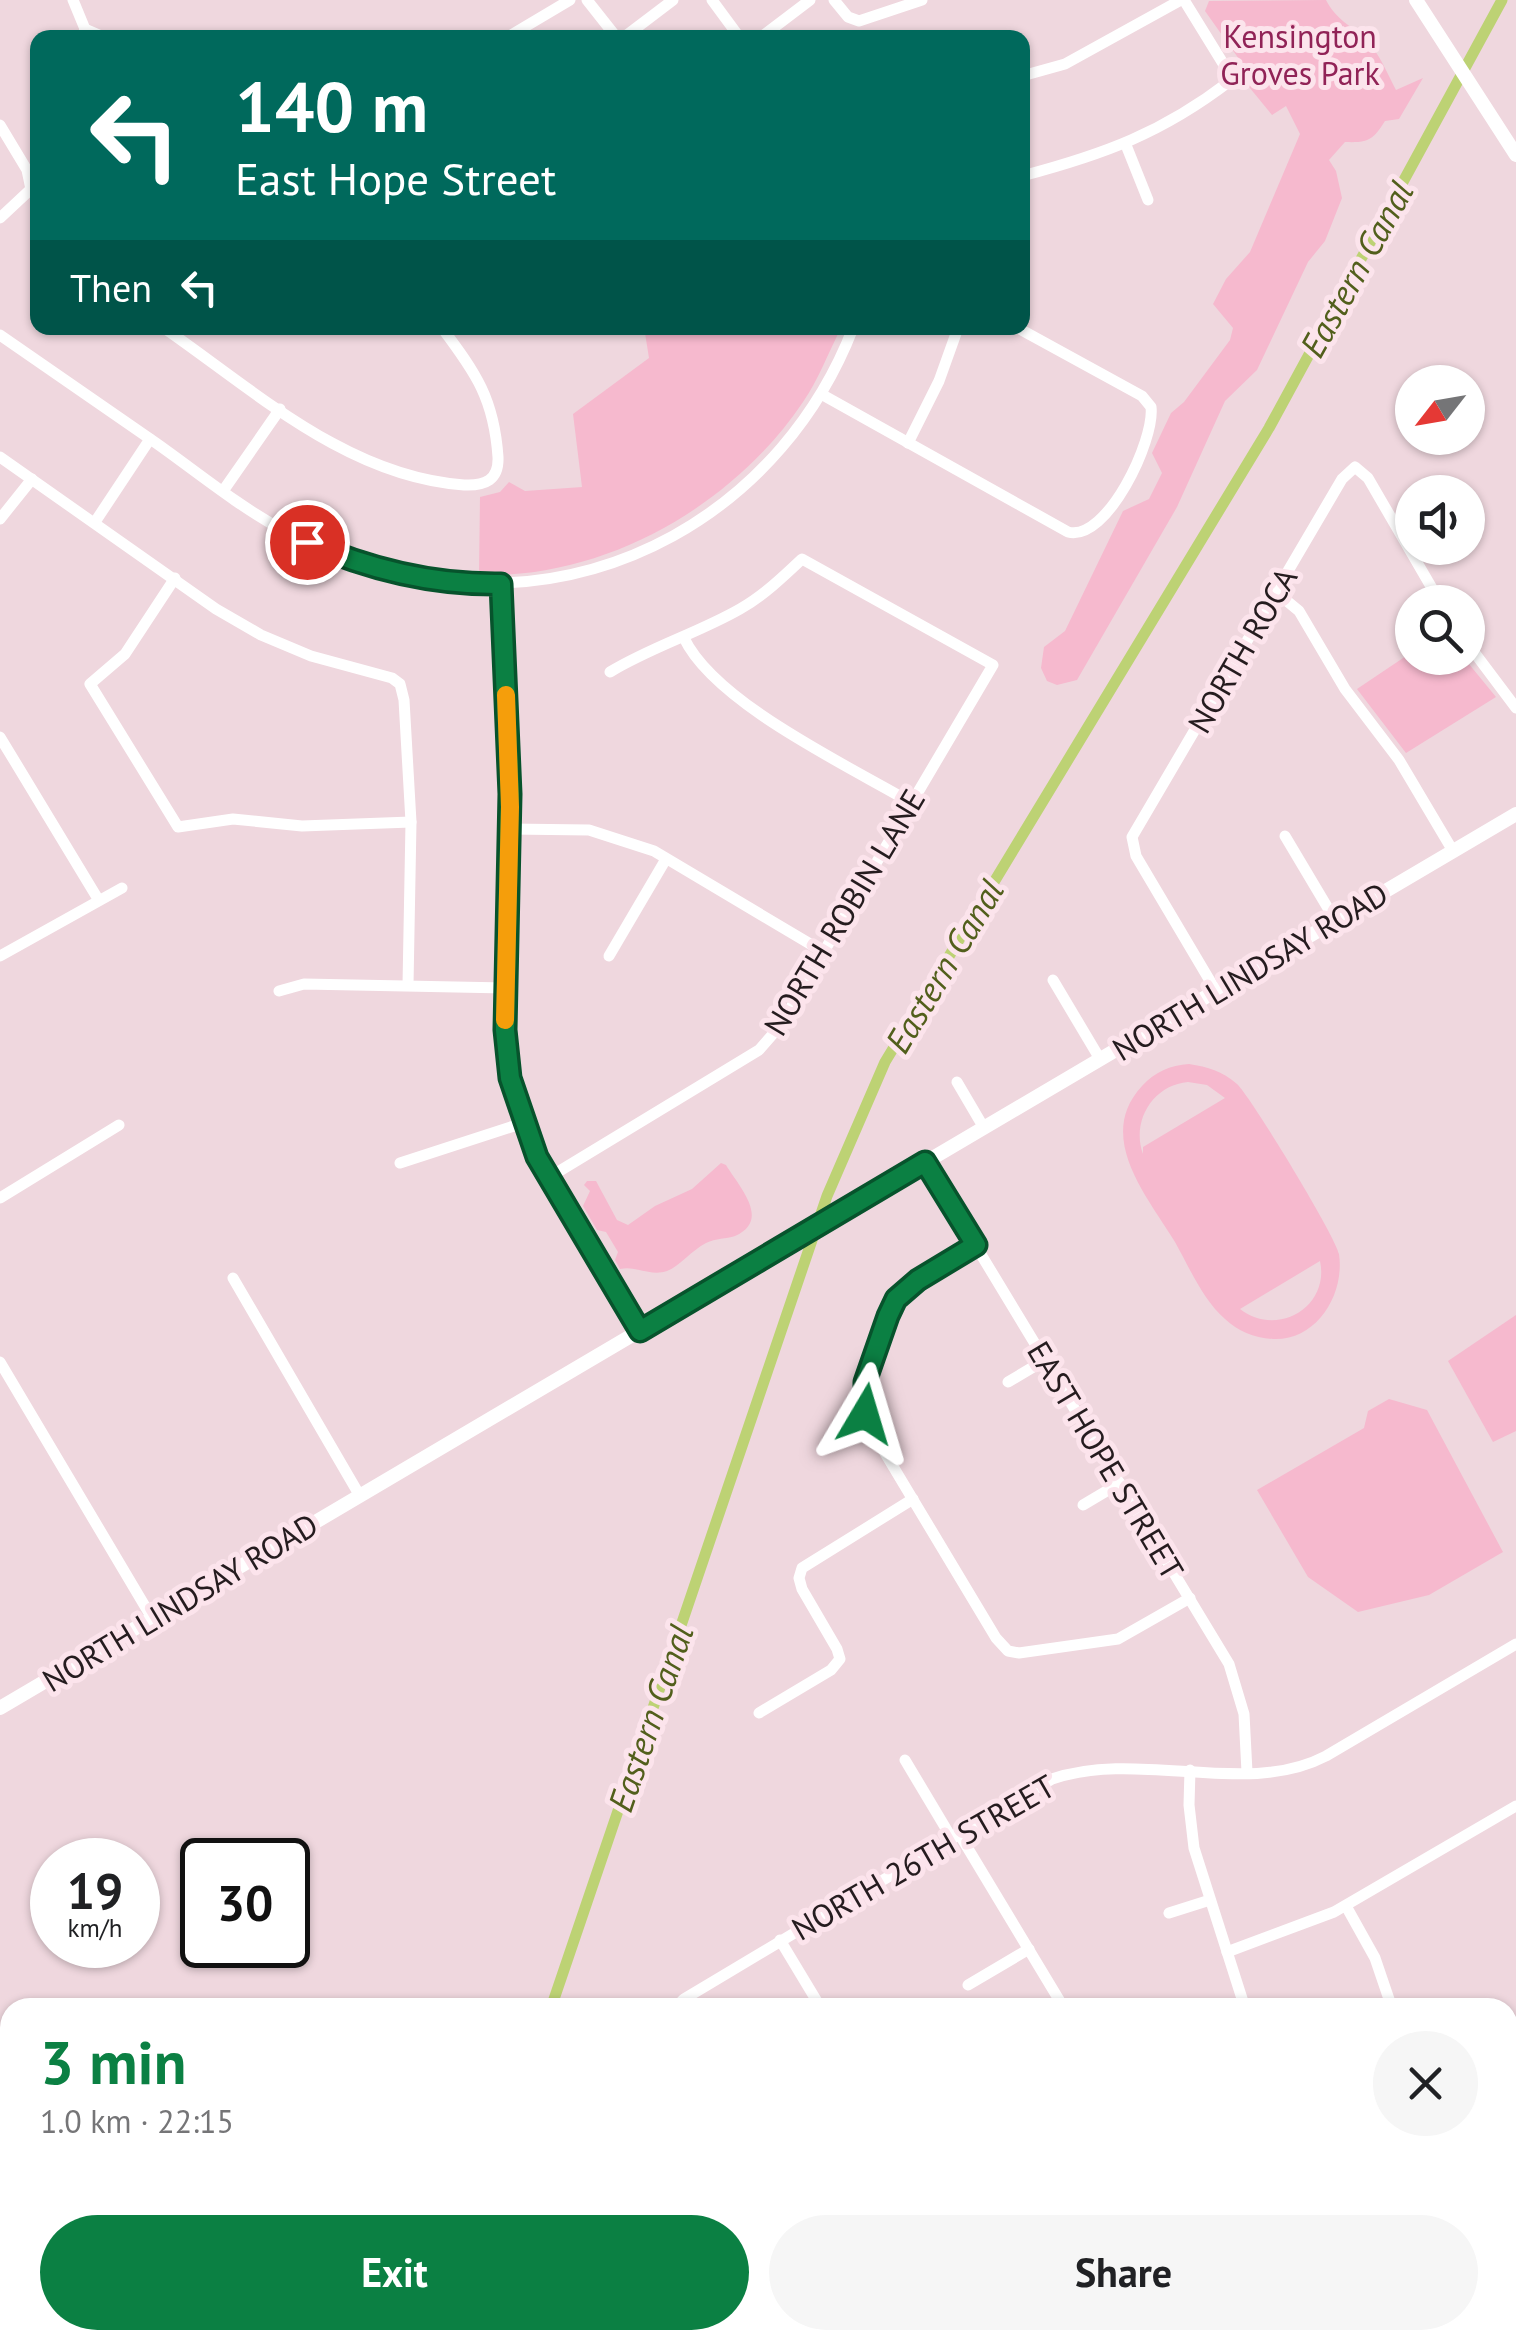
<!DOCTYPE html>
<html lang="en">
<head>
<meta charset="utf-8">
<style>
	body { margin:0; font-family:"PT Sans",sans-serif; background:#f6f6f6; color:#202124; height:100vh; display:flex; flex-direction:column; font-size:38px; white-space:nowrap }
	* { box-sizing:border-box; margin:0 }
	p { font-size:32px; color:#757577 }
	.icon { flex:none; width:55px; height:55px; fill:none; stroke:currentColor; stroke-width:2; stroke-linecap:round; stroke-linejoin:round }
	.map { position:relative; flex:1; overflow:hidden }
	.sheet { position:absolute; left:0px; top:1998px; width:1518px; height:352px; display:flex; flex-direction:column; background:#fff; border-radius:30px 30px 0 0; box-shadow:0 2px 8px #0004 }
	.sheet>* { flex:none }
	.hud { position:absolute; left:30px; top:30px; width:1000px; height:305px; border-radius:20px; box-shadow:0 2px 8px #0004; background:#00695c; color:#fff; overflow:hidden }
	.needle { width:65px; rotate:239deg }
	.fabs { position:absolute; left:1395px; top:365px; display:grid; gap:20px }
	.fabs a { display:grid; place-items:center; width:90px; height:90px; border-radius:50%; background:#fff; box-shadow:0 2px 8px #0004; font-size:50px }
	.speed { position:absolute; left:30px; top:1838px; display:flex; gap:20px; font-size:50px; font-weight:700; text-align:center }
	.speed>* { display:grid; place-content:center; width:130px; height:130px; border-radius:50%; background:#fff; box-shadow:0 2px 8px #0004; line-height:1 }
	.speed small { font-size:25px; font-weight:400 }
	.speed .limit { border:5px solid #111; border-radius:15px; background:#fff; color:#111 }
	.pin { position:absolute; display:grid; place-items:center; width:85px; height:85px; color:#fff; margin:-42px; border:5px solid #fff; border-radius:50%; box-shadow:0 2px 10px #0007 }
	.me { position:absolute; width:110px; margin:-55px; rotate:7deg; stroke-linejoin:round; filter:drop-shadow(0 0 8px #0008) }
	.turn { display:flex; align-items:center; gap:35px; height:210px; padding:0 40px; font-size:45px }
	.turn .icon { width:130px; height:130px; stroke-width:2.5 }
	.turn b { display:block; font-size:70px; line-height:85px }
	.then { display:flex; align-items:center; height:95px; padding:0 40px; background:#0003; gap:20px; font-size:38px }
	.round { display:grid; place-items:center; flex:none; width:105px; height:105px; border-radius:52px; background:#f6f6f6 }
	.overview { display:flex; align-items:center; justify-content:space-between; height:170px; padding:0 40px }
	h1 { font-size:60px; font-weight:800; line-height:75px; color:#0b8043 }
	.action { display:flex; gap:20px; margin-top:auto; padding:20px 40px }
	.action a { flex:1; height:115px; border-radius:60px; background:#0b8043; color:#fff; font-size:40px; font-weight:800; line-height:115px; text-align:center }
	.action a+a { background:#f6f6f6; color:#202124 }
	.map>svg:first-child { display:block }
	.green { fill:#f6b9ce; fill-rule:evenodd }
	.lines { fill:none; stroke-linecap:round; stroke-linejoin:round }
	.canal { stroke:#bdd274; stroke-width:11 }
	.minor { stroke:#fff; stroke-width:11 }
	.major { stroke:#fff; stroke-width:14 }
	.route-casing { stroke:#07532c; stroke-width:25 }
	.route { stroke:#0b8043; stroke-width:18 }
	.slow { stroke:#f59e0b; stroke-width:18 }
	.labels { text-anchor:middle; dominant-baseline:central; stroke-width:10; stroke-linejoin:round; paint-order:stroke }
	.park-label { font-size:32px; fill:#912357; stroke:#fce4ec }
	.street-label { font-size:32px; fill:#251c1f; stroke:#fce4ec }
	.water-label { font-size:35px; font-style:italic; fill:#525f1c; stroke:#fce4ec }
</style>
</head>
<body>
<div class="map">
<svg width="1516" height="2348" viewBox="0 0 1516 2348">
	<rect width="100%" height="100%" fill="#efd7de"/>
	<!-- green -->
	<g class="green">
		<path d="M1326,0C1336,20 1351,25 1366,40C1380,54 1387,73 1396,90L1423,78L1399,119L1385,121C1373,140 1368,143 1345,142L1329,160L1336,171L1342,198L1325,241L1308,262L1257,370L1225,401L1177,507L1077,680L1057,685L1047,681L1041,668L1044,647L1065,631L1123,511L1149,499L1162,473L1152,453L1171,413L1184,402L1230,340L1233,328L1213,304L1226,279L1250,252L1300,134L1286,106L1272,115L1245,82L1246,69L1205,11L1209,1Z"/>
		<path d="M658,328H841C828,353 819,379 803,402C733,506 605,579 479,575L480,497L500,492L509,482L525,491L582,487L573,414L649,358L645,333Z"/>
		<polygon points="1412,652 1412,658 1464,658 1496,697 1406,753 1357,689"/>
		<path d="M1189,1064C1208,1067 1222,1071 1237,1084C1251,1097 1336,1237 1339,1254C1345,1294 1317,1341 1273,1339C1254,1338 1238,1331 1225,1319C1203,1300 1189,1267 1175,1242C1147,1196 1095,1137 1142,1086C1155,1072 1170,1065 1189,1064ZM1188,1082L1207,1085L1225,1098L1143,1147V1154C1131,1121 1153,1085 1188,1082ZM1320,1261C1330,1307 1277,1338 1240,1309Z"/>
		<path d="M721,1163L726,1165C740,1188 771,1220 735,1236C726,1239 716,1238 706,1243C692,1250 680,1266 667,1271C650,1277 636,1265 620,1269L615,1260L618,1252L606,1232L597,1230L583,1206L590,1191L584,1185L587,1181H596L617,1220L628,1225L655,1206L692,1189Z"/>
		<polygon points="1516,1315 1516,1431 1493,1442 1448,1361"/>
		<polygon points="1389,1399 1427,1410 1503,1552 1429,1595 1358,1612 1308,1577 1257,1490 1364,1428 1368,1411"/>
	</g>
	<g class="lines">
		<!-- canal -->
		<g class="canal">
			<polyline points="551,2008 827,1196 885,1062 1269,428 1502,0"/>
			<polyline points="435,2348 438,2340"/>
		</g>
		<!-- minor -->
		<g class="minor">
			<polyline points="73,0 85,29 82,38"/>
			<polyline points="587,0 617,38"/>
			<polyline points="712,0 740,38"/>
			<polyline points="834,0 848,17 859,21 922,0"/>
			<polyline points="85,29 106,38"/>
			<polyline points="506,38 570,0"/>
			<polyline points="623,38 673,0"/>
			<polyline points="760,38 810,0"/>
			<polyline points="1022,76 1065,64 1181,0"/>
			<polyline points="0,125 27,170 31,189 0,218"/>
			<polyline points="1126,145 1148,200"/>
			<path d="M1022,176C1105,154 1162,133 1230,81L1224,65L1184,0"/>
			<path d="M164,328C255,391 348,477 464,485C485,486 499,480 498,457C494,399 476,373 442,328"/>
			<path d="M0,335C52,371 104,407 156,443C197,472 237,505 281,529C404,596 549,604 673,536C756,490 819,416 853,328"/>
			<path d="M821,394L1068,532C1107,542 1155,440 1151,407L1142,396L1018,328"/>
			<polyline points="908,443 939,381 958,328"/>
			<polyline points="0,457 216,609 261,635 311,656 392,678 400,684 404,700 411,822 408,985"/>
			<polyline points="223,491 280,409"/>
			<polyline points="0,519 32,479"/>
			<polyline points="95,522 150,439"/>
			<polyline points="175,578 125,654 90,684 178,827 233,819 302,826 411,822"/>
			<polyline points="501,584 510,793 505,1029 509,1078 537,1157 640,1331"/>
			<polyline points="1276,592 1299,611 1345,689 1399,760 1453,851"/>
			<path d="M684,638C715,703 847,765 910,802"/>
			<polyline points="1468,644 1516,708"/>
			<polyline points="0,737 98,899"/>
			<polyline points="510,829 589,830 654,851 822,951"/>
			<polyline points="1285,836 1335,920"/>
			<polyline points="0,956 122,888"/>
			<polyline points="609,956 666,859"/>
			<polyline points="1053,980 1100,1059"/>
			<polyline points="279,991 304,984 506,988"/>
			<polyline points="1216,991 1136,856 1132,837 1342,479 1355,467 1368,478 1440,602"/>
			<polyline points="957,1082 984,1128"/>
			<polyline points="925,1162 1229,1664 1244,1714 1247,1772"/>
			<polyline points="400,1163 523,1123"/>
			<path d="M548,1178L759,1050L780,1026L993,665L802,559C783,577 763,596 740,609C698,633 651,647 610,672"/>
			<polyline points="0,1198 119,1125"/>
			<polyline points="976,1245 910,1285 892,1307 863,1392 865,1414 873,1433 996,1638 1008,1651 1019,1653 1118,1639 1190,1598"/>
			<polyline points="233,1278 360,1496"/>
			<polyline points="0,1362 152,1618"/>
			<polyline points="1008,1382 1045,1360"/>
			<polyline points="1083,1505 1120,1483"/>
			<polyline points="759,1713 831,1670 840,1659 837,1649 802,1589 799,1578 802,1568 913,1499"/>
			<polyline points="905,1760 951,1837"/>
			<polyline points="1190,1770 1189,1805 1194,1848 1245,2008"/>
			<polyline points="958,1832 1064,2008"/>
			<polyline points="1346,1906 1375,1958 1392,2008"/>
			<polyline points="1169,1913 1210,1900"/>
			<polyline points="780,1940 821,2008"/>
			<polyline points="1227,1952 1334,1912 1516,1806"/>
			<polyline points="968,1985 1029,1949"/>
			<path d="M675,2008L684,1999L1052,1779C1140,1749 1246,1798 1326,1756L1516,1644"/>
			<polyline points="1508,2170 1516,2181"/>
			<polyline points="1508,2226 1516,2221"/>
			<polyline points="578,2340 583,2348"/>
			<polyline points="726,2340 731,2348"/>
			<polyline points="868,2340 873,2348"/>
			<polyline points="1021,2340 1026,2348"/>
			<polyline points="1265,2340 1270,2348"/>
			<polyline points="616,2348 630,2340"/>
			<polyline points="1174,2348 1188,2340"/>
			<polyline points="1438,2348 1451,2340"/>
		</g>
		<!-- major -->
		<g class="major">
			<polyline points="1416,0 1516,155"/>
			<polyline points="0,1708 1516,814"/>
		</g>
	</g>
	<g class="lines">
		<defs>
			<path id="route" d="M307,542C370,570 432,585 501,584L510,794L505,1030L510,1078L537,1157L640,1331L925,1162L976,1245L918,1280L896,1299L888,1316L865,1382V1414"/>
		</defs>
		<!-- route casing -->
		<use href="#route" class="route-casing"/>
		<!-- route -->
		<use href="#route" class="route"/>
		<!-- slow -->
		<polyline class="slow" points="505,1020 510,807 506,695"/>
	</g>
	<g class="labels">
		<!-- park labels -->
		<g class="park-label">
			<text x="1300" y="36">Kensington<tspan x="1300" dy="37">Groves Park</tspan></text>
		</g>
		<!-- street labels -->
		<g class="street-label">
			<text transform="translate(1242 650) rotate(-60)">NORTH ROCA</text>
			<text transform="translate(844 912) rotate(-59)">NORTH ROBIN LANE</text>
			<text transform="translate(1250 971) rotate(-31)">NORTH LINDSAY ROAD</text>
			<text transform="translate(1106 1460) rotate(59)">EAST HOPE STREET</text>
			<text transform="translate(180 1602) rotate(-31)">NORTH LINDSAY ROAD</text>
			<text transform="translate(923 1857) rotate(-30)">NORTH 26TH STREET</text>
		</g>
		<!-- water labels -->
		<g class="water-label">
			<text transform="translate(1356 269) rotate(-61)">Eastern Canal</text>
			<text transform="translate(944 966) rotate(-59)">Eastern Canal</text>
			<text transform="translate(650 1718) rotate(-71)">Eastern Canal</text>
		</g>
	</g>
</svg>
<div class="fabs">
<a><svg class="needle" viewBox="-14 -14 28 28"><path d="M0-13l5 13h-10z" fill="#e53935"/><path d="M0 13l5-13h-10z" fill="#757577"/></svg></a>
<a><svg class="icon" aria-label="sound" viewBox="0 0 24 24"><path d="M4 9h4l5-4v14l-5-4H4zM17 9q2 3 0 6"/></svg></a>
<a><svg class="icon" aria-label="search" viewBox="0 0 24 24"><circle cx="10" cy="10" r="6"/><path d="M15 15l6 6"/></svg></a>
</div>
<div class="speed"><div>19<small>km/h</small></div><div class="limit">30</div></div>
<div class="pin" style="left:307px;top:542px;background:#d93025"><svg class="icon" aria-label="arrive" viewBox="0 0 24 24"><path d="M6 21V4h12l-3 4 3 4H6"/></svg></div>
<svg class="me" style="left:865px;top:1414px" viewBox="-20 -20 40 40"><path d="M0-17L14 15 0 8-14 15z" fill="#0b8043" stroke="#fff" stroke-width="4"/></svg>
<div class="hud">
<div class="turn"><svg class="icon" aria-label="left" viewBox="0 0 24 24"><path d="M17 20v-9H6M10 6l-5 5 5 5"/></svg><div><b>140 m</b>East Hope Street</div></div>
<div class="then">Then<svg class="icon" aria-label="left" viewBox="0 0 24 24"><path d="M17 20v-9H6M10 6l-5 5 5 5"/></svg></div>
</div>
<section class="sheet">
<div class="overview"><div><h1>3 min</h1><p>1.0 km · 22:15</p></div><a class="round"><svg class="icon" aria-label="close" viewBox="0 0 24 24"><path d="M6 6l12 12M18 6L6 18"/></svg></a></div>
<div class="action"><a>Exit</a><a>Share</a></div>
</section>
</div>
</body>
</html>
